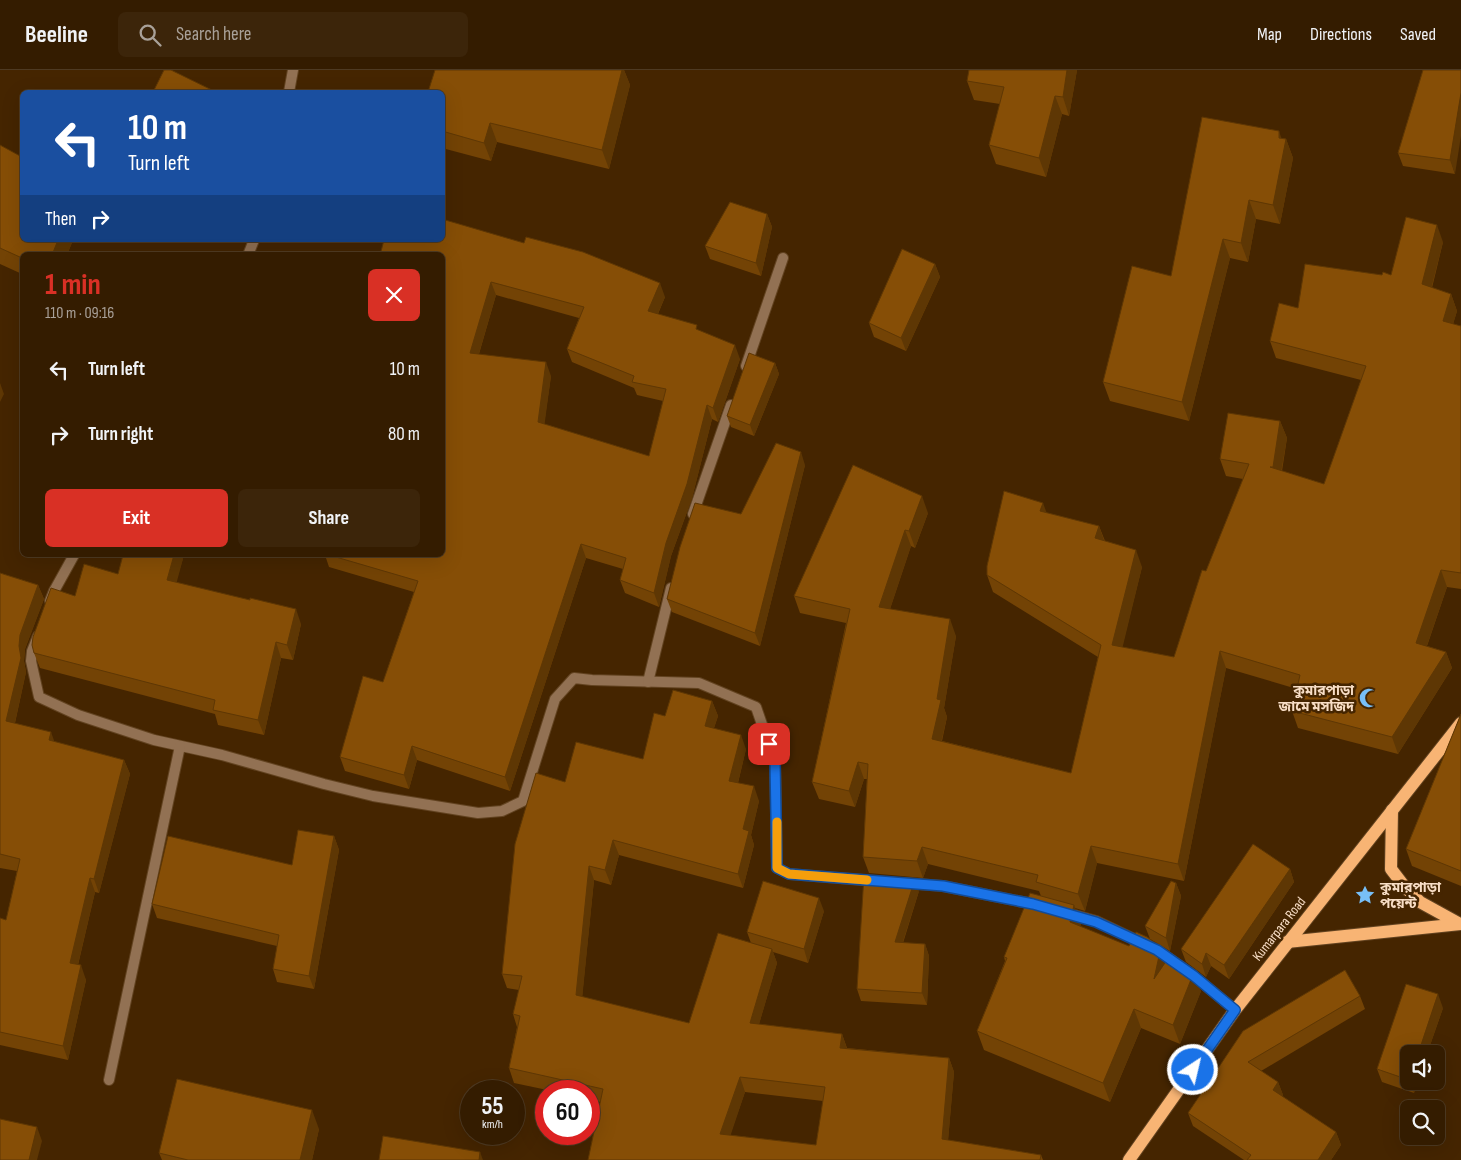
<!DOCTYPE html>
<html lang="en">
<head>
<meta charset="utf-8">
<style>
	body { margin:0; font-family:"Sofia Sans Condensed","Noto Sans Bengali",sans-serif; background:#3c250a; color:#f1f3f6; height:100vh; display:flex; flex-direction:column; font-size:19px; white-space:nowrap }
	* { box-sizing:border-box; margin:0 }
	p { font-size:16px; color:#a9a199 }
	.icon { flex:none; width:28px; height:28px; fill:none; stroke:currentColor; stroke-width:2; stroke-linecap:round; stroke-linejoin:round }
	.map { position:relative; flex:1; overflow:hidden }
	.side { position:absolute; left:20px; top:182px; width:425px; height:305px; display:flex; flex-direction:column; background:#341c00; border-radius:8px; box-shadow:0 5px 20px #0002,0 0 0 1px #4e3a22 }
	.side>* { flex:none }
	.top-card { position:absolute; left:20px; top:20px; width:425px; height:152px; border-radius:8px; box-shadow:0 5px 20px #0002,0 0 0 1px #4e3a22; background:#1a4fa0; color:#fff; overflow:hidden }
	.fabs { position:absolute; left:1400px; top:975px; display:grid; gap:10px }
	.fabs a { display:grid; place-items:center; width:45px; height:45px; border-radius:8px; background:#341c00; box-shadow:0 5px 20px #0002,0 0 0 1px #4e3a22; font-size:25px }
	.speed { position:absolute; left:460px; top:1010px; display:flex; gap:10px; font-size:25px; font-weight:700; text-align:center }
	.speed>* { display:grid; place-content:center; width:65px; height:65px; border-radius:50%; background:#341c00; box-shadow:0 5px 20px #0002,0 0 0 1px #4e3a22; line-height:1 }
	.speed small { font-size:12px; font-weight:400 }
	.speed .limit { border:8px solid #d22; background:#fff; color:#111 }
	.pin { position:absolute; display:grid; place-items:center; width:42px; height:42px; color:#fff; margin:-21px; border-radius:10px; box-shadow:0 2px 8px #0006 }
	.me { position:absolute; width:55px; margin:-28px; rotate:35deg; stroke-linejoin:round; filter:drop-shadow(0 0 4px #0008) }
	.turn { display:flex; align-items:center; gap:18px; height:105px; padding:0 25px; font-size:22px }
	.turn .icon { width:65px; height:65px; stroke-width:2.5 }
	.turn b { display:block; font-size:35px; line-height:42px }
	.then { display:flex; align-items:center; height:48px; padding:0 25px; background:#0003; gap:10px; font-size:19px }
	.round { display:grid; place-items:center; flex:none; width:52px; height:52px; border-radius:8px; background:#3c250a }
	.summary { display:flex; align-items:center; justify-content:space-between; height:85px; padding:0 25px }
	h1 { font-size:30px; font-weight:700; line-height:38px; color:#d93025 }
	.primary-button { display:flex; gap:10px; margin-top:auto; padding:10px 25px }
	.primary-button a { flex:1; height:58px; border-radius:8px; background:#d93025; color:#fff; font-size:20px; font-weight:700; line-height:58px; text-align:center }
	.primary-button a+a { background:#3c250a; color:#f1f3f6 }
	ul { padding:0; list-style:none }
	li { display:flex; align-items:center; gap:15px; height:65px; padding:0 25px }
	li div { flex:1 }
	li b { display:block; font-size:19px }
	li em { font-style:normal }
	header { display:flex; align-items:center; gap:30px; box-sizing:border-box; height:70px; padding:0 25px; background:#341c00; border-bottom:1px solid #4e3a22 }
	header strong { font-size:24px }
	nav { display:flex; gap:28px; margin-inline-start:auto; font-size:18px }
	.search { width:350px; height:45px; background:#3c250a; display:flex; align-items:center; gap:12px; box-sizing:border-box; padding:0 18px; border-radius:8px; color:#a9a199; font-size:19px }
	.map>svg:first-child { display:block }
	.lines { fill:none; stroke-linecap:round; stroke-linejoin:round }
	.minor-casing { stroke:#624320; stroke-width:12 }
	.primary-casing { stroke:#624320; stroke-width:14 }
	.minor { stroke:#927153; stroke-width:10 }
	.primary { stroke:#f8b474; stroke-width:12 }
	.wall { fill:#734305; fill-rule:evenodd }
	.shaded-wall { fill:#5e3704 }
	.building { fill:#864e06; stroke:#5e3704; fill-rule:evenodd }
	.route-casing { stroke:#114b97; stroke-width:12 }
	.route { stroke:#1a73e8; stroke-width:9 }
	.slow { stroke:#f59e0b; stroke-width:9 }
	.labels { text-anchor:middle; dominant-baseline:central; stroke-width:5; stroke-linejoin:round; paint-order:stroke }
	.poi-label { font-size:14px; font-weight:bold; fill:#f8dec6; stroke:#452500; text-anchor:end }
	.street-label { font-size:14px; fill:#f8dec6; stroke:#452500 }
</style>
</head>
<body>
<header>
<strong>Beeline</strong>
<div class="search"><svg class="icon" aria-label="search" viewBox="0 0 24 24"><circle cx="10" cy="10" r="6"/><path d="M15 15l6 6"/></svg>Search here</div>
<nav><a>Map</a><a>Directions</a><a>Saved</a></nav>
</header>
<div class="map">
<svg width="1461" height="1090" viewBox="0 0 1461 1090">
	<rect width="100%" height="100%" fill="#452500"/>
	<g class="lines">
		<defs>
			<g id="minor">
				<polyline points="289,22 293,0"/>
				<polyline points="248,185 254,170"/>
				<polyline points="746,296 783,188"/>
				<polyline points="693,444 731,335"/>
				<polyline points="50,531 54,521 74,485"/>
				<polyline points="38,566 32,581 31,591 39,627 78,645 154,670 222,685 324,714 373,726 478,743 502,741 523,731 555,629 574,608 592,610 699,613 756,637 775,692 777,798 789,804 875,811"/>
				<polyline points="648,612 671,518"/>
				<polyline points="905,813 943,816 1038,835"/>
				<polyline points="1067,843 1096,851 1157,880 1194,906 1235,940"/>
				<polyline points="109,1010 180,676"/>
			</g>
			<g id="primary">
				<polyline points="1392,740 1391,799 1404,816 1420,832 1460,854"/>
				<polyline points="1287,872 1461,854"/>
				<polyline points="1129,1090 1235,940 1461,653"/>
			</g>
		</defs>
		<!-- minor casing -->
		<use href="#minor" class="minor-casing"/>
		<!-- primary casing -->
		<use href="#primary" class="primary-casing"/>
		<!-- minor -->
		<use href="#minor" class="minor"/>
		<!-- primary -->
		<use href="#primary" class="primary"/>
	</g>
	<!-- wall -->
	<g class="wall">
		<polygon points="435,0 624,0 630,15 609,99 497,72 491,91 442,78 442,22"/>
		<polygon points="1077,0 1069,46 1062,44 1046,107 996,94 989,75 1000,34 974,30 967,11"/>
		<polygon points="1423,0 1455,104 1403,96 1398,83"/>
		<polygon points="1281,68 1286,69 1293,88 1280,154 1256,149 1248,192 1230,188 1189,351 1110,331 1103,312 1171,206"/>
		<polygon points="0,75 22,170 73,170 67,185 22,185 22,204 0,194"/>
		<polygon points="767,144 772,157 761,206 710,189 705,176"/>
		<polygon points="1443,172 1432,218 1451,224 1457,241 1453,254 1461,256 1461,519 1447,517 1427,576 1446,582 1452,598 1398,684 1298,658 1292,641 1297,619 1226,598 1184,811 1097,793 1085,841 1075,838 1081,854 1080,857 1129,876 1161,877 1166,892 1201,921 1180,974 1141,958 1110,1032 984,980 977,961 1005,891 1004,887 1041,826 1039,821 928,794 923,808 869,803 863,787 867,709 864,709 855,737 819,729 812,712 846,553 800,543 794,526 928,443 915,478 911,476 890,539 956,566 944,638 947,647 942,671 1071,703 1098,587 993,522 987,505 1047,443 1099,456 1105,471 1142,497 1122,577 1174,587 1206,501 1243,409 1226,406 1220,389 1280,351 1287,368 1282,401 1324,414 1361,310 1276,288 1270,271 1298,238 1382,205 1391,205"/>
		<path d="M442,185L665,227L658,244L699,261L740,289L718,352L712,349L692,428L671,486L659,537L625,523L620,510L623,499L586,488L510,721L417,690L409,719L345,701L340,687L383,612L414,522L329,497L325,485H442ZM496,225L579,248L567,279L572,292L634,318L637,325L663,331L649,386L544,354L551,306L479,284Z"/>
		<polygon points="935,194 940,207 906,281 874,267 869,253"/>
		<polygon points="775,293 779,304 754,366 731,357 727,346"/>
		<polygon points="805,395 760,576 672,542 667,529 741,444"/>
		<polygon points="184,485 176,512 301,554 293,590 281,588 264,665 218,655 215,644 40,598 34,583 75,526 118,504"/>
		<polygon points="0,503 38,515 44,529 25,579 24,591 26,602 15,653 55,672 124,690 130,704 99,823 95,822 78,895 86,910 68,990 0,975 0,848 6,850 17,801 0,798"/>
		<path d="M712,631L718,646L714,658L746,679L738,713L759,731L751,765L754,775L743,818L619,785L611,815L594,810L582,927L689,953L751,873L747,862L824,841L808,893L773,882L777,893L759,954L842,964L847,978L949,988L954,1002L948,1070L1041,1085L1043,1090H588L600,1032L589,1029V1021H552L514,1013L509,998L517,957L513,944L519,920L507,918L502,904L565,712L643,689L665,646ZM745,1022L823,1031L816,1075L730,1065Z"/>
		<polygon points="1461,644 1461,816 1412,796 1406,779"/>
		<polygon points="334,766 339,780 314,919 277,912 273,899 277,876 157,848 152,834 292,795"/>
		<polygon points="1290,799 1294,812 1229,909 1211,896 1206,907 1186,892 1181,879"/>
		<polygon points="1176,813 1181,826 1170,881 1150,869 1145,856"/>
		<polygon points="919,821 903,873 925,874 929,886 927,935 861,931 857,919"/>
		<polygon points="1360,926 1365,939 1261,1001 1278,1012 1283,1025 1282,1027 1336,1062 1341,1075 1331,1090 1244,1090 1193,1056 1188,1043 1243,961"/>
		<polygon points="1443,938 1427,984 1409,984 1409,1011 1418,1011 1414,1023 1382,1012 1377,999"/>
		<polygon points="319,1059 312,1090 162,1090 159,1083"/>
	</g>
	<!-- shaded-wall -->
	<g class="shaded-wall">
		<polygon points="622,0 624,0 630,15 609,99 602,80"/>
		<polygon points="1067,0 1077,0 1069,46 1063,27"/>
		<polygon points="1461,23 1461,66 1455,104 1450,90"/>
		<polygon points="1055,26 1062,44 1046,107 1039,88"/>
		<polygon points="490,53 497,72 491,91 484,73"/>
		<polygon points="1279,61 1284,76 1286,69 1293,88 1280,154 1273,135 1279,68"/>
		<polygon points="1249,130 1256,149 1248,192 1241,173"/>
		<polygon points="767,144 772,157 761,206 756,193"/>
		<polygon points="1437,155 1443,172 1428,231 1422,214"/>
		<polygon points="1223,169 1230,188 1189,351 1182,332"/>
		<polygon points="58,170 73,170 67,185 52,185"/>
		<polygon points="935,194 940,207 906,281 901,268"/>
		<polygon points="491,212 496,225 475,297 470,283"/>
		<polygon points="660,213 665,227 653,255 648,241"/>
		<polygon points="1451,224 1457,241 1449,268 1443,251"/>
		<polygon points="735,275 740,289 718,352 713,338"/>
		<polygon points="546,292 551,306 543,366 538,352"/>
		<polygon points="775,293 779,304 754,366 750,355"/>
		<polygon points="0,313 4,324 0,332"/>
		<polygon points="707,335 712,349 692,428 671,486 659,537 654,523 666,473"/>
		<polygon points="1280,351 1287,368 1279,414 1273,397"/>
		<polygon points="801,382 805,395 760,576 755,563"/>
		<polygon points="922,426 928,443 915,478 909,461"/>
		<polygon points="1043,433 1049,449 1040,441"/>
		<polygon points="1099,456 1105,473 1095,468"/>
		<polygon points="905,460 911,476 885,554 879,537"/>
		<polygon points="581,474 586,488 510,721 505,707"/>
		<polygon points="1136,480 1142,497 1119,592 1112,575"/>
		<polygon points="174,485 184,485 173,526 167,510"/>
		<polygon points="1441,500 1447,517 1422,590 1416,573"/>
		<polygon points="38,515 44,529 25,579 24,591 26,602 12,666 6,651 20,565"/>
		<polygon points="296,539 301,554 293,590 287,575"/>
		<polygon points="950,549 956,566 944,638 947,647 938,686 932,669 937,629"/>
		<polygon points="276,572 281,588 264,665 258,650"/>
		<polygon points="1220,581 1226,598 1184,811 1178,794"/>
		<polygon points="1446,582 1452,598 1398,684 1392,667"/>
		<polygon points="712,631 718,646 710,670 705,656"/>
		<polygon points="51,662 56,676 49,670"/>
		<polygon points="741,665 746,679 735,725 729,711"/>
		<polygon points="412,676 417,690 409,719 404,705"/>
		<polygon points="124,690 130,704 99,823 94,809"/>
		<polygon points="858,692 864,709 855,737 849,721"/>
		<polygon points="754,716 759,731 751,765 754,775 743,818 738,804 743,759"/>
		<polygon points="334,766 339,780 314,919 309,906"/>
		<polygon points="613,770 619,785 611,815 605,800"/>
		<polygon points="1091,776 1097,793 1085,841 1078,824"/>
		<polygon points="922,777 928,794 923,808 917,791"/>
		<polygon points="589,796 594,810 581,940 576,925"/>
		<polygon points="1290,799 1294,812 1229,909 1224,895"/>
		<polygon points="90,808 95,822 75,907 70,893"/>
		<polygon points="915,809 919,821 899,884 895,872"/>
		<polygon points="1176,813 1181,826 1170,881 1166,868"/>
		<polygon points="819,828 824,841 808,893 804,879"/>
		<polygon points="1074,835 1081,854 1077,871 1070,852"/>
		<polygon points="925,874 929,886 927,935 922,923"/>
		<polygon points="1161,877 1167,896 1154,909"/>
		<polygon points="772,879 777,893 755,968 750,953"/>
		<polygon points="1206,883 1211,896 1206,907 1202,894"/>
		<polygon points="81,895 86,910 68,990 63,976"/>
		<polygon points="1194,902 1201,921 1180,974 1173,955"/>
		<polygon points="1438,924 1443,938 1427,984 1418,984"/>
		<polygon points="1134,939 1141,958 1110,1032 1103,1013"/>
		<polygon points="842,964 847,979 840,978"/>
		<polygon points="949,988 954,1002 947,1083 942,1069"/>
		<polygon points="740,1007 745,1022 726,1079 720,1064"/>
		<polygon points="1410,1011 1418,1011 1414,1023"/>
		<polygon points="1278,1012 1283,1025 1278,1033 1273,1020"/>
		<polygon points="312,1040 319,1059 312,1090 300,1090"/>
		<polygon points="37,1057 42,1071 37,1090 29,1090"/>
		<polygon points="1336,1062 1341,1075 1331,1090 1318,1090"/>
		<polygon points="480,1082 483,1090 479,1090"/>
	</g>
	<!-- building -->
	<g class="building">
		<polygon points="164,0 171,0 216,22 153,22"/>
		<polygon points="435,0 622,0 602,80 490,53 484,73 442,61 442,22 428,22"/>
		<polygon points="969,0 1067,0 1063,27 1055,26 1039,88 989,75 1004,17 967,11"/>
		<polygon points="1423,0 1461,0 1461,23 1450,90 1398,83"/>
		<polygon points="1202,47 1279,61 1279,68 1286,69 1273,135 1249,130 1241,173 1223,169 1182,332 1103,312 1132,196 1171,206"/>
		<polygon points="0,75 22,87 22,170 58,170 52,185 22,185 22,188 0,178"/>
		<polygon points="730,132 767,144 756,193 705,176"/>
		<polygon points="1406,147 1437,155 1422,214 1451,224 1443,251 1461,256 1461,503 1441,500 1416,573 1446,582 1392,667 1292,641 1300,605 1220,581 1178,794 1091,776 1078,824 1036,812 1038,805 922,777 917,791 863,787 868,694 858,692 849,721 812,712 850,539 794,526 853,395 922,426 909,461 905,460 879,537 950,549 937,629 941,630 932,669 1071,703 1101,575 987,505 987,496 1004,421 1043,433 1040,441 1099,456 1095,468 1136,480 1112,575 1174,587 1202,500 1206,501 1249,394 1220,389 1228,343 1280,351 1273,397 1270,397 1324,414 1366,296 1270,271 1279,233 1298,238 1305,194 1382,205 1383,202 1391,205"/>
		<path d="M442,149L524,173L526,167L583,182L660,213L648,241L697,255L696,259L735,275L713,338L707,335L687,414L666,473L654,523L620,510L626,488L581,474L505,707L412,676L404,705L340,687L363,606L383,612L418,511L329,485H442V185H380L384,170H442ZM491,212L584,237L567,279L634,306L632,312L666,319L649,386L538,352L546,292L470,283Z"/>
		<polygon points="902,179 935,194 901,268 869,253"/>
		<polygon points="749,283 775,293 750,355 727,346"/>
		<polygon points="776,373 801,382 755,563 667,529 680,477 695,433 741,444"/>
		<polygon points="123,485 174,485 167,510 250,530 250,528 296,539 287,575 276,572 258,650 213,640 215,630 34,583 32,575 33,567 51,518 75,526 84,494 118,504"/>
		<polygon points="0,503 38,515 20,565 19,576 21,588 6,651 51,662 49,670 124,690 94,809 90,808 70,893 81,895 63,976 0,962 0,848 6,850 20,789 0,784"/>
		<path d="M673,620L712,631L705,656L741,665L729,711L754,716L743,759L749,761L738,804L613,770L605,800L589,796L576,925L689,953L718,863L772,879L750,953L842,964L840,978L949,988L942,1069L1041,1085L1040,1090H588L603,1019L509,998L520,946L513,944L522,906L502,904L515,774L536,703L565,712L576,672L643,689L654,643L665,646ZM740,1007L825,1017L816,1075L720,1064Z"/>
		<polygon points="1461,644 1461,801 1406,779"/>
		<polygon points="298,760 334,766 309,906 273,899 279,865 152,834 168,766 292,795"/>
		<polygon points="1253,774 1290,799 1224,895 1206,883 1202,894 1181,879"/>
		<polygon points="864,805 915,809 895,872 925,874 922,923 857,919"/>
		<polygon points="763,811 819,828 804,879 747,862"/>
		<polygon points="1171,811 1176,813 1166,868 1145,856"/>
		<polygon points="1030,823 1074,835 1070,852 1129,876 1136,862 1147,867 1161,877 1154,909 1171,884 1194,902 1173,955 1134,939 1103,1013 977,961 1007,888 1004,887"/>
		<polygon points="1345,900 1360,926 1248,992 1278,1012 1273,1020 1336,1062 1318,1090 1247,1090 1251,1085 1188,1043 1243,961"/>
		<polygon points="1406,914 1438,924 1418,984 1409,984 1409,1010 1377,999"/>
		<polygon points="177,1009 312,1040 300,1090 188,1090 159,1083"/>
		<polygon points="0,1049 37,1057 29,1090 0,1090"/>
		<polygon points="383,1066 480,1082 479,1090 379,1090"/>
	</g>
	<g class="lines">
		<defs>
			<polyline id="route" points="769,674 775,692 777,798 789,804 943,816 1033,834 1096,852 1157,880 1194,906 1235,940 1193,1000"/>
		</defs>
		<!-- route casing -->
		<use href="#route" class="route-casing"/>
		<!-- route -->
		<use href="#route" class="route"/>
		<!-- slow -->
		<polyline class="slow" points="777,752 777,798 789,804 867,810"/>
	</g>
	<!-- icons -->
	<defs>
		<symbol id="mosque-bare" viewBox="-9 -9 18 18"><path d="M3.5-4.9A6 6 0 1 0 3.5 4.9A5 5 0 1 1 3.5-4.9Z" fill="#78bff7" stroke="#452500" stroke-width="2.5" paint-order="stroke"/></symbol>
		<symbol id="sight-bare" viewBox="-9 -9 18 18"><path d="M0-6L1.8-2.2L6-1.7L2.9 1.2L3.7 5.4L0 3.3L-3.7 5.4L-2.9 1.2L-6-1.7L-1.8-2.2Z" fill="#78bff7" stroke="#452500" stroke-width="2.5" paint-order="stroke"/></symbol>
	</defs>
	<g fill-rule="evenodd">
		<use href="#mosque-bare" x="1355" y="614" width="28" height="28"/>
		<use href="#sight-bare" x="1351" y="811" width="28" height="28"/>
	</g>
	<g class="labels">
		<!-- poi labels -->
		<g class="poi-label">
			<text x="1354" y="620">কুমারপাড়া<tspan x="1354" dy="16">জামে মসজিদ</tspan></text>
			<text x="1380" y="817" text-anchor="start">কুমারপাড়া<tspan x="1380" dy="16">পয়েন্ট</tspan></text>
		</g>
		<!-- street labels -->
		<g class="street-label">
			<text transform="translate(1279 859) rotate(-52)">Kumarpara Road</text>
		</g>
	</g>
</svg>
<div class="fabs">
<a><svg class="icon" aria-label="sound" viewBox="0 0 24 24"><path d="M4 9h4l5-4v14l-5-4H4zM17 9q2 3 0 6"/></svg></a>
<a><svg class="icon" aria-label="search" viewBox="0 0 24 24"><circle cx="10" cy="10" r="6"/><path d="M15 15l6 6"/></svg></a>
</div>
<div class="speed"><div>55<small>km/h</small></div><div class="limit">60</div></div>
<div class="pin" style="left:769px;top:674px;background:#d93025"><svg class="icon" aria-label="arrive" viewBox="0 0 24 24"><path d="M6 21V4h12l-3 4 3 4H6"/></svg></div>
<svg class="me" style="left:1193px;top:1000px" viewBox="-20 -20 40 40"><circle r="17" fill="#1a73e8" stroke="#fff" stroke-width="3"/><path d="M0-11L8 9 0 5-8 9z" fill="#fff"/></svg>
<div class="top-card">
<div class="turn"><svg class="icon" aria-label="left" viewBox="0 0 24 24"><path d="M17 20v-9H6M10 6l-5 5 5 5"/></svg><div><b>10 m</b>Turn left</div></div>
<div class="then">Then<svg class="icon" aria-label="right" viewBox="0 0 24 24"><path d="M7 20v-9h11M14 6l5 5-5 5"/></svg></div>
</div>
<section class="side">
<div class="summary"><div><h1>1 min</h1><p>110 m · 09:16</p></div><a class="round" style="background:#d93025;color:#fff"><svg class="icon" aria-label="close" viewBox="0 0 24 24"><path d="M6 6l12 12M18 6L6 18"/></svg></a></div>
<ul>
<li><svg class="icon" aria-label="left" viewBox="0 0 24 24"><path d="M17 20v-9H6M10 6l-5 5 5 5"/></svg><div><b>Turn left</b></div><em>10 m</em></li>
<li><svg class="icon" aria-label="right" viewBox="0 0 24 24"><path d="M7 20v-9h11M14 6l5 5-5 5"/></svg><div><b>Turn right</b></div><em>80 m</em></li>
</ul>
<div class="primary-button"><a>Exit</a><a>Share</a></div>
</section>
</div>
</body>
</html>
